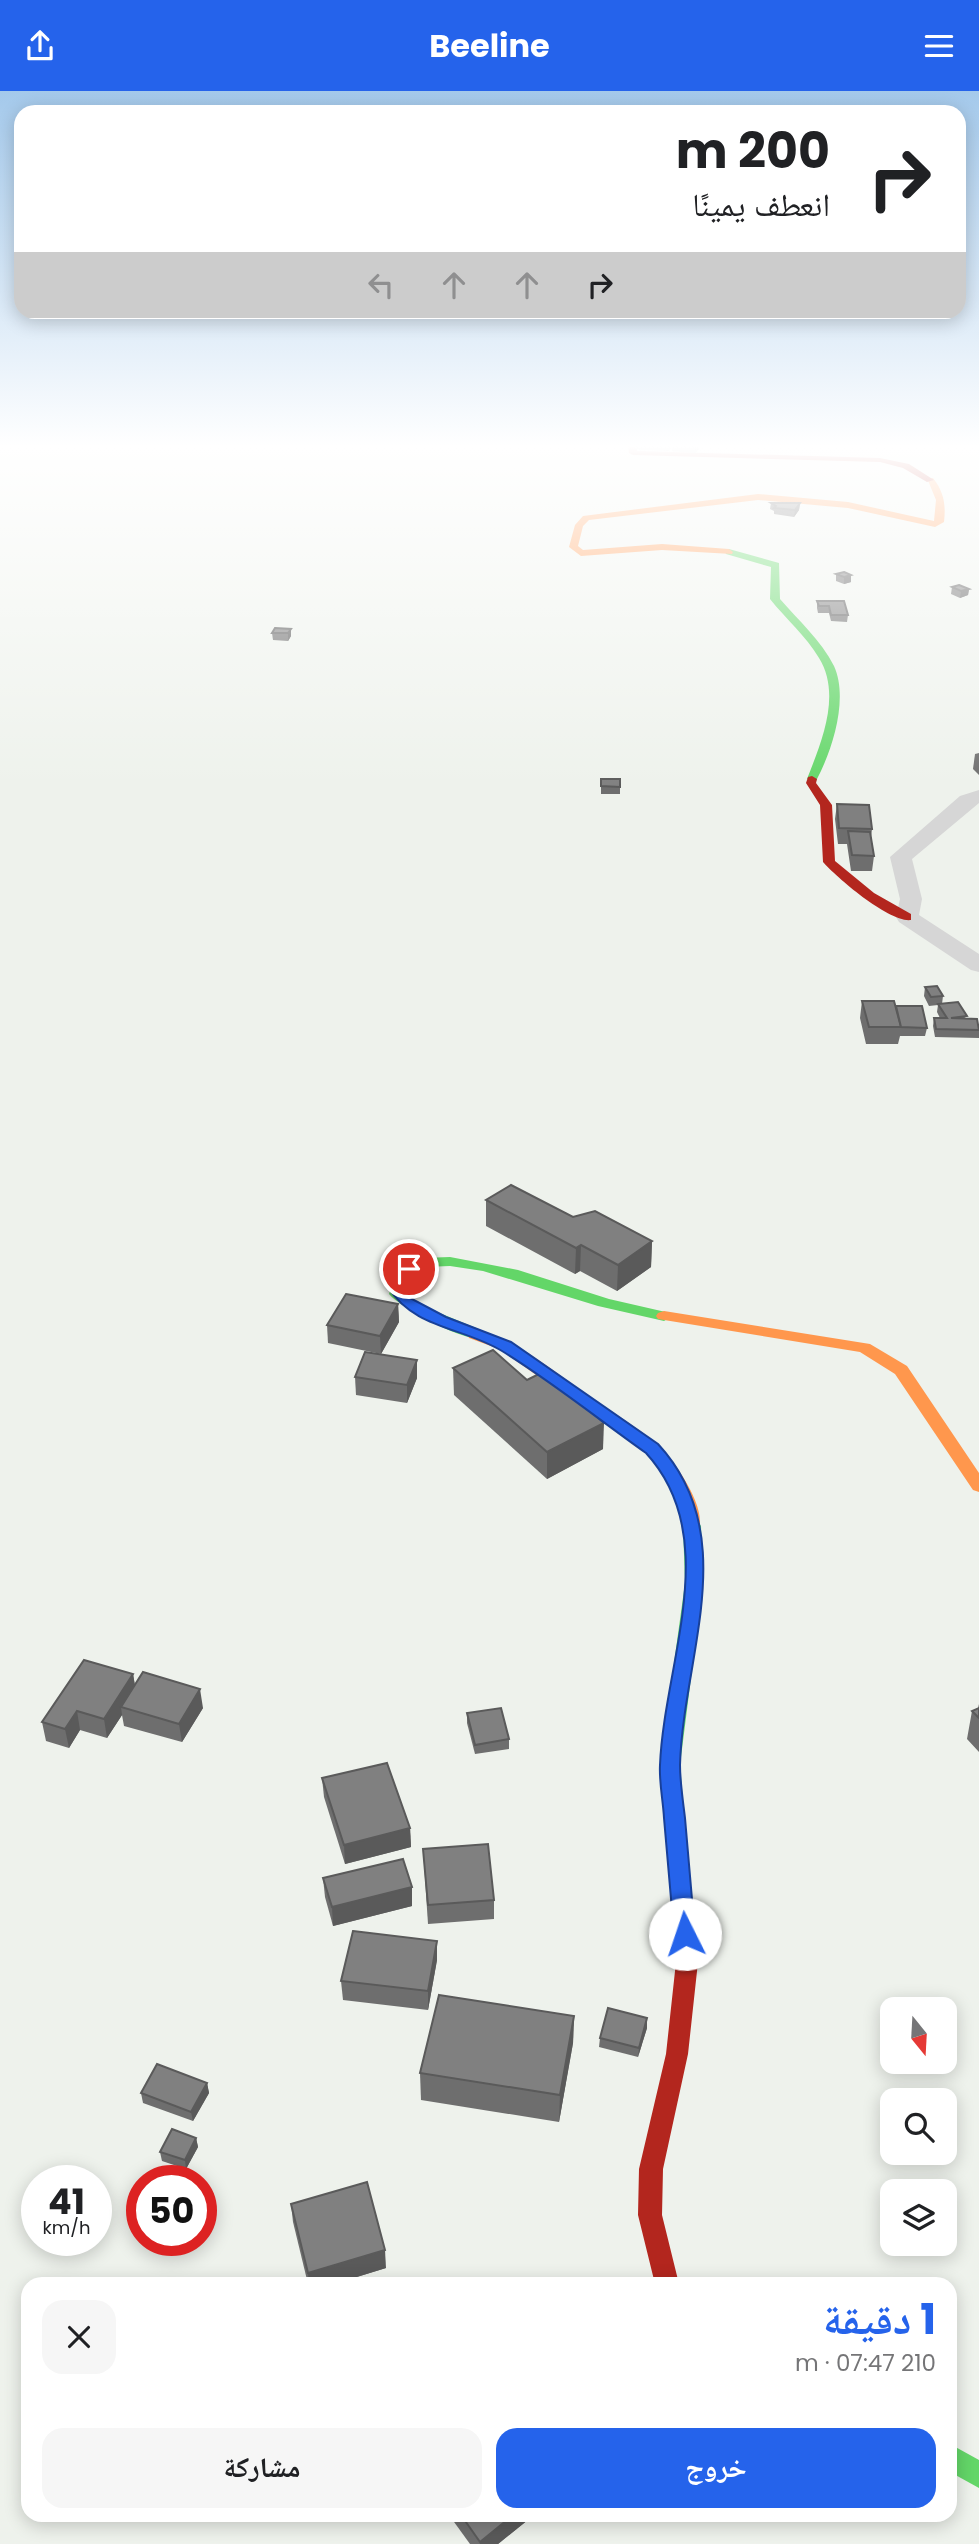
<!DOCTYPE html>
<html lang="ar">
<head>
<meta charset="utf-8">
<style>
	body { margin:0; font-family:Poppins,"Noto Naskh Arabic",sans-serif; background:#f6f6f6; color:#202124; direction:rtl; height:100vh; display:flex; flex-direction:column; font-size:26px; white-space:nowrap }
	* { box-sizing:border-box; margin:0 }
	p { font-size:23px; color:#757577 }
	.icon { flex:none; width:38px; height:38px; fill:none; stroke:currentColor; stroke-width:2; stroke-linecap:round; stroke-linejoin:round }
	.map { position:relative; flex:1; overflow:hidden; direction:ltr }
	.details { position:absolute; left:21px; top:2186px; width:936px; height:245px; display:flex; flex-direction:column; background:#fff; border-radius:21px; box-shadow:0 4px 18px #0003; direction:rtl }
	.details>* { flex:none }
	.guide { position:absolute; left:14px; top:14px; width:952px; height:214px; border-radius:21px; box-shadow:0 4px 18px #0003; direction:rtl; background:#fff; color:#202124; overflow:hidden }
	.needle { width:46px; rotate:162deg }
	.controls { position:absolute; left:880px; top:1906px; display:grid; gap:14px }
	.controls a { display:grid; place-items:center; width:77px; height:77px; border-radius:14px; background:#fff; box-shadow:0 4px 18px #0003; font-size:35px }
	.speed { position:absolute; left:21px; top:2074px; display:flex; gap:14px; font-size:35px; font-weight:700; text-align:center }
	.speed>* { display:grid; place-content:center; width:91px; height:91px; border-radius:50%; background:#fff; box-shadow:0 4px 18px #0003; line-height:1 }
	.speed small { font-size:18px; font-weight:400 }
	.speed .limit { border:10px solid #d22; background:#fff; color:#111 }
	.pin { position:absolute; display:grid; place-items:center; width:60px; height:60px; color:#fff; margin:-30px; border:4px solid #fff; border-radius:50%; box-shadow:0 2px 7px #0007 }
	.me { position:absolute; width:77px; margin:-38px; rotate:356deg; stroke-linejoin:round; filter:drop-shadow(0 0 5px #0008) }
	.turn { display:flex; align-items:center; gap:24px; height:147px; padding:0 21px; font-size:32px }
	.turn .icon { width:91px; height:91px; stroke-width:2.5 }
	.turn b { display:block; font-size:49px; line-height:60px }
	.lanes { display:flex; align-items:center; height:66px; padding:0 21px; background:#0003; justify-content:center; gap:35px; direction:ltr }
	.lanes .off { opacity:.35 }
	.round { display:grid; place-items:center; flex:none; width:74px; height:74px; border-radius:21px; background:#f6f6f6 }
	.overview { display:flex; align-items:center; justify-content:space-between; height:119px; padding:0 21px }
	h1 { font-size:42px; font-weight:700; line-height:52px; color:#2563eb }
	.action { display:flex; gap:14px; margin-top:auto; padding:14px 21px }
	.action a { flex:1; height:80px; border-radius:21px; background:#2563eb; color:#fff; font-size:28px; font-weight:700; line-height:80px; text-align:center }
	.action a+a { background:#f6f6f6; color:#202124 }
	header { display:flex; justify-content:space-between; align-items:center; height:91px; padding:0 21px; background:#2563eb; color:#fff; font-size:32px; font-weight:700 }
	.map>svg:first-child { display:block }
	.green { fill:#eef2ec; fill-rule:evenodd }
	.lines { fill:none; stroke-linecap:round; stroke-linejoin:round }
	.street { fill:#d6d6d6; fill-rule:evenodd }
	.fast { fill:#63d668; fill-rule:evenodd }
	.slow { fill:#ff974d; fill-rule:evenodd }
	.jam { fill:#b3261e; fill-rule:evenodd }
	.wall { fill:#6e6e6e }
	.shaded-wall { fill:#5a5a5a }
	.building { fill:#808080; stroke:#5a5a5a; stroke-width:2 }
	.route { fill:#2563eb; stroke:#184099; stroke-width:2 }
</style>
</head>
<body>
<header><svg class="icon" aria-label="menu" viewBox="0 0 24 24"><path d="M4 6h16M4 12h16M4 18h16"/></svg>Beeline<svg class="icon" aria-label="share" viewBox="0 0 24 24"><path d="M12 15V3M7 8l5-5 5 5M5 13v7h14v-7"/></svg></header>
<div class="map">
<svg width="979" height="2453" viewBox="0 0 979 2453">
	<rect width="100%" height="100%" fill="#fff"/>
	<!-- green -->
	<path class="green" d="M0,353H979V2453H0ZM892,1918H945V1970H892ZM892,2009H945V2062H892ZM37,2090H96V2149H37ZM142,2090H201V2149H142ZM892,2100H945V2152H892ZM28,2193H950V2424H28Z"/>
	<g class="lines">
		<!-- street -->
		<polygon class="street" points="979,699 979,712 912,768 922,808 919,824 979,863 979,881 971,879 899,831 896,826 900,808 890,766 960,705"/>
		<!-- fast -->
		<g class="fast">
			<path d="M729,458L779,472L780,508C798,529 821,549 834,575C849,608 832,660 816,690L807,688C821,652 842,604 819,567C806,545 786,528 770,508L771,476L726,463L725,461Z"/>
			<path d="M450,1166L518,1179L609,1208L670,1222L672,1225L664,1230L598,1215L483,1180L450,1175L425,1176L410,1184L405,1202L420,1214L481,1239L483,1243L481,1247C464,1251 401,1217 389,1203L398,1179L422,1167Z"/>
			<polygon points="692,1429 698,1431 701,1435 703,1492 680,1674 685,1732 682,1738 675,1740 668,1738 665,1732 660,1674 685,1492 683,1435 686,1431"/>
			<polygon points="950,2353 979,2369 979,2397 950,2381"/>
		</g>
		<!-- slow -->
		<g class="slow">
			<path d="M927,387H933C944,401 946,414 944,431L935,436L848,417L758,409L589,429L583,435L578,455L583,459L662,453L729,458L733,461L732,463L662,459L581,465L569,456L575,434L583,425L758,403L848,411L934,430L936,409Z"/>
			<polygon points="664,1220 870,1253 907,1275 979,1382 979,1401 973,1399 895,1283 860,1261 658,1228 656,1225 658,1222"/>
			<path d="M475,1238C518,1249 553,1280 590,1306C612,1321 635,1335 656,1352C672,1365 709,1419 698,1439H686L682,1421L669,1391L646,1361L499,1258L469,1247L467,1243L469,1239Z"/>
		</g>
		<!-- jam -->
		<g class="jam">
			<polygon points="628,353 636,353 637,360 880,367 909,373 934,389 927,391 903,377 880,371 633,364 629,362"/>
			<path d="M812,685L817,688L816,692L832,714L835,770L874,802L911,823V829C890,832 837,787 823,771L820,714L806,692L808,686Z"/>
			<polygon points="675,1724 682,1726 685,1732 698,1871 688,1963 663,2078 662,2124 679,2193 655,2193 638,2124 639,2078 666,1963 676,1871 665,1732 668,1726"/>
		</g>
	</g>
	<!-- wall -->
	<g class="wall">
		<polygon points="635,353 672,353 669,360 635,358"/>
		<polygon points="699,353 699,358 695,362 672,360 673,354"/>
		<polygon points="771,412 800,412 799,419 794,426 774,423 774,420 770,418"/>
		<polygon points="836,483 851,484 851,491 844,493 836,490"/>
		<polygon points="952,496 969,498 968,504 960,507 951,503"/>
		<polygon points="817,510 848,524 847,531 831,530 829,522 818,522 817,517"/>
		<polygon points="291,538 291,545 288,550 273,549 272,542"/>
		<polygon points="979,662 979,684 973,678 975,663"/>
		<polygon points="601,688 620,696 620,703 601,703"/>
		<polygon points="837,713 872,738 871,746 874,765 872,780 851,780 847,753 838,753 835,728"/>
		<polygon points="925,896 943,905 942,913 966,927 979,939 979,947 935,946 933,935 934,927 940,927 937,921 938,914 929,915 924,905"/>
		<polygon points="862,910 896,917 927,937 925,945 900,945 898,953 866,953 860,927"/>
		<polygon points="486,1109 573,1126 652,1150 651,1176 617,1200 580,1180 575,1183 486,1135"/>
		<polygon points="398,1213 399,1231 381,1263 328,1252 327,1234"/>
		<polygon points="453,1277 603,1358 547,1388 454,1304"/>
		<polygon points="355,1286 417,1287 407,1312 356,1304"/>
		<polygon points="133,1583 135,1594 203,1617 182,1651 124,1635 122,1624 107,1647 80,1639 69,1657 46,1650 42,1631"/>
		<polygon points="979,1613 979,1661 967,1648 972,1620 978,1617"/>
		<polygon points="467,1622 509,1648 509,1658 475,1663 467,1632"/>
		<polygon points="322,1687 410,1737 411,1756 345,1773 324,1706"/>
		<polygon points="423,1758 494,1809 494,1828 428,1833"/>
		<polygon points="323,1787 412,1796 412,1815 333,1835 325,1806"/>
		<polygon points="437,1850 437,1869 428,1919 343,1909 341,1890"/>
		<polygon points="574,1925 573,1952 559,2031 421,2009 420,1982"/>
		<polygon points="647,1927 647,1937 638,1966 599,1956 600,1947"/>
		<polygon points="207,1992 209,2002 193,2030 143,2012 141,2002"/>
		<polygon points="196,2047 198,2056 186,2078 162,2070 160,2061"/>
		<polygon points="291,2113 386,2177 334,2193 308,2193 293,2131"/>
		<polygon points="449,2424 534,2424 498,2453 470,2453"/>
	</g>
	<!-- shaded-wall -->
	<g class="shaded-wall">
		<polygon points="698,353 699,353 699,358 695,362 695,356"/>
		<polygon points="800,412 799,419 794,426 795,419"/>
		<polygon points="851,484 851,491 844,493 844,486"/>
		<polygon points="969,498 968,504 960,507 961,500"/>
		<polygon points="291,538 291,545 288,550 288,542"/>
		<polygon points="652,1150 651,1176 617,1200 618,1174"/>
		<polygon points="581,1154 580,1180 575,1183 576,1157"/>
		<polygon points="398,1213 399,1231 381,1263 380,1245"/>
		<polygon points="417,1269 417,1287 407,1312 407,1294"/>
		<polygon points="604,1332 603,1358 547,1388 547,1361"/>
		<polygon points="133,1583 136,1602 121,1616 122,1624 107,1647 104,1628"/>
		<polygon points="200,1598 203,1617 182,1651 179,1633"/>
		<polygon points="77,1620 80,1639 69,1657 65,1638"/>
		<polygon points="410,1737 411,1756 345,1773 344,1754"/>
		<polygon points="412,1796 412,1815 333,1835 332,1816"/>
		<polygon points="437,1850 437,1869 428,1919 428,1900"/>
		<polygon points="574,1925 573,1952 559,2031 560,2004"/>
		<polygon points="647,1927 647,1937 638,1966 639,1957"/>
		<polygon points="207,1992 209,2002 193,2030 191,2021"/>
		<polygon points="196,2047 198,2056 186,2078 185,2069"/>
		<polygon points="385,2159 386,2177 334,2193 309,2193 308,2182"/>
		<polygon points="513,2424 534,2424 498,2453 480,2453 480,2451"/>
	</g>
	<!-- building -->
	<g class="building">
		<polygon points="673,353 698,353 695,356"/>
		<polygon points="771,412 800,412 795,419 774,417 776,415"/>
		<polygon points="844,481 851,484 844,486 836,483"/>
		<polygon points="959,494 969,498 961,500 952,496"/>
		<polygon points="817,510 844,510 848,524 831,524 829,515 819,515"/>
		<polygon points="275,537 291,538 288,542 272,542"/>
		<polygon points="601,688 620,688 620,696 601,695"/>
		<polygon points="837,713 869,714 872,738 839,737"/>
		<polygon points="848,740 870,741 874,765 852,764"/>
		<polygon points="937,895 943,905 931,906 925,896"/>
		<polygon points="862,910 894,910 901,936 869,936"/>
		<polygon points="958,911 967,925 951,927 977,928 979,939 936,938 934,927 947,927 938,913"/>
		<polygon points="896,915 922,915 927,937 901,936"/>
		<polygon points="511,1094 573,1126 595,1120 652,1150 618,1174 581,1154 576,1157 486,1109"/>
		<polygon points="346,1203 398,1213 380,1245 327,1234"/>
		<polygon points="493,1259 527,1289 545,1280 604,1332 547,1361 453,1277"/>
		<polygon points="365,1261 417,1269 407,1294 355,1286"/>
		<polygon points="84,1569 133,1583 104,1628 77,1620 65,1638 42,1631"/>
		<polygon points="143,1581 200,1598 179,1633 121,1616"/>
		<polygon points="501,1617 509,1648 475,1654 467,1622"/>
		<polygon points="979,1617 979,1627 972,1620"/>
		<polygon points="387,1672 410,1737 344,1754 322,1687"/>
		<polygon points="488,1753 494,1809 428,1814 423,1758"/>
		<polygon points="403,1768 412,1796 332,1816 323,1787"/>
		<polygon points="353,1840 437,1850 428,1900 341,1890"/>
		<polygon points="439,1904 574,1925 560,2004 420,1982"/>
		<polygon points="608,1917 647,1927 639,1957 600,1947"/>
		<polygon points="157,1973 207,1992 191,2021 141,2002"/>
		<polygon points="172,2038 196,2047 185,2069 160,2061"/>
		<polygon points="367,2091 385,2159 308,2182 291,2113"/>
		<polygon points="389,2189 391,2193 379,2193"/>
		<polygon points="461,2424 513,2424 480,2451"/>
	</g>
	<!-- sky -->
	<linearGradient id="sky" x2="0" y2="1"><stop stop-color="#a4c9eb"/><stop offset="0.51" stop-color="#fff"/><stop offset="1" stop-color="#fff" stop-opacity="0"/></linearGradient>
	<rect width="979" height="697" fill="url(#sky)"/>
	<!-- route -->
	<path class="route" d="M409,1173L416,1178L408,1185L403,1196L410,1207L446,1226L511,1251L658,1353C743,1445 683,1565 680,1674C680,1691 683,1710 685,1727C688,1766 692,1804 695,1843L692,1850L685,1852L677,1850L674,1843C671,1804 667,1765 664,1727C663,1709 659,1691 660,1674C664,1572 724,1447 646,1362C598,1328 551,1290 502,1260C463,1236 414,1238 388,1196L396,1179Z"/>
</svg>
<div class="controls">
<a><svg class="needle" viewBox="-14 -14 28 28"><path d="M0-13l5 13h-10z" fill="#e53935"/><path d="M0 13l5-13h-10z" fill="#757577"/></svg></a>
<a><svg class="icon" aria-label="search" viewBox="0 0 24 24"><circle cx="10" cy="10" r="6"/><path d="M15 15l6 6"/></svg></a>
<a><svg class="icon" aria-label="layers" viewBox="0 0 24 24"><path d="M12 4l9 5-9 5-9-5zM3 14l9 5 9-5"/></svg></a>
</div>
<div class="speed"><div>41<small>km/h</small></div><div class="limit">50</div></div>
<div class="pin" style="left:409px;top:1178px;background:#d93025"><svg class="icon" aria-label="arrive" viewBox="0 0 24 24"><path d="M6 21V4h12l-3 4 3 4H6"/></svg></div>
<svg class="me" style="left:685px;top:1843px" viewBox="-20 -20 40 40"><circle r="19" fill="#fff"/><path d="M0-13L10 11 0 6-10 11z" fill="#2563eb"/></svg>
<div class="guide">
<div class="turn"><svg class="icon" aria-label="right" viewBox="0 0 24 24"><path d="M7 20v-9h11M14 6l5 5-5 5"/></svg><div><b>200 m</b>انعطف يمينًا</div></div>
<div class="lanes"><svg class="icon off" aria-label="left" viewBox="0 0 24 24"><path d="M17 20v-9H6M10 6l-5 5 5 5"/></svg><svg class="icon off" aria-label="ahead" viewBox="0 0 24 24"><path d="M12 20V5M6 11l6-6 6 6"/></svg><svg class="icon off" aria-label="ahead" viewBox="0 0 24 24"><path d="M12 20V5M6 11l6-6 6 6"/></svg><svg class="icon" aria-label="right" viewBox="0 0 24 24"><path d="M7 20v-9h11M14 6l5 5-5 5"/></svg></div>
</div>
<section class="details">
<div class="overview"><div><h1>1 دقيقة</h1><p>210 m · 07:47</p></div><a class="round"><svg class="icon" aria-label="close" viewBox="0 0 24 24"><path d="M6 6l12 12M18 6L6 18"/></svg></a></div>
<div class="action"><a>خروج</a><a>مشاركة</a></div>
</section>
</div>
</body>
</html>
